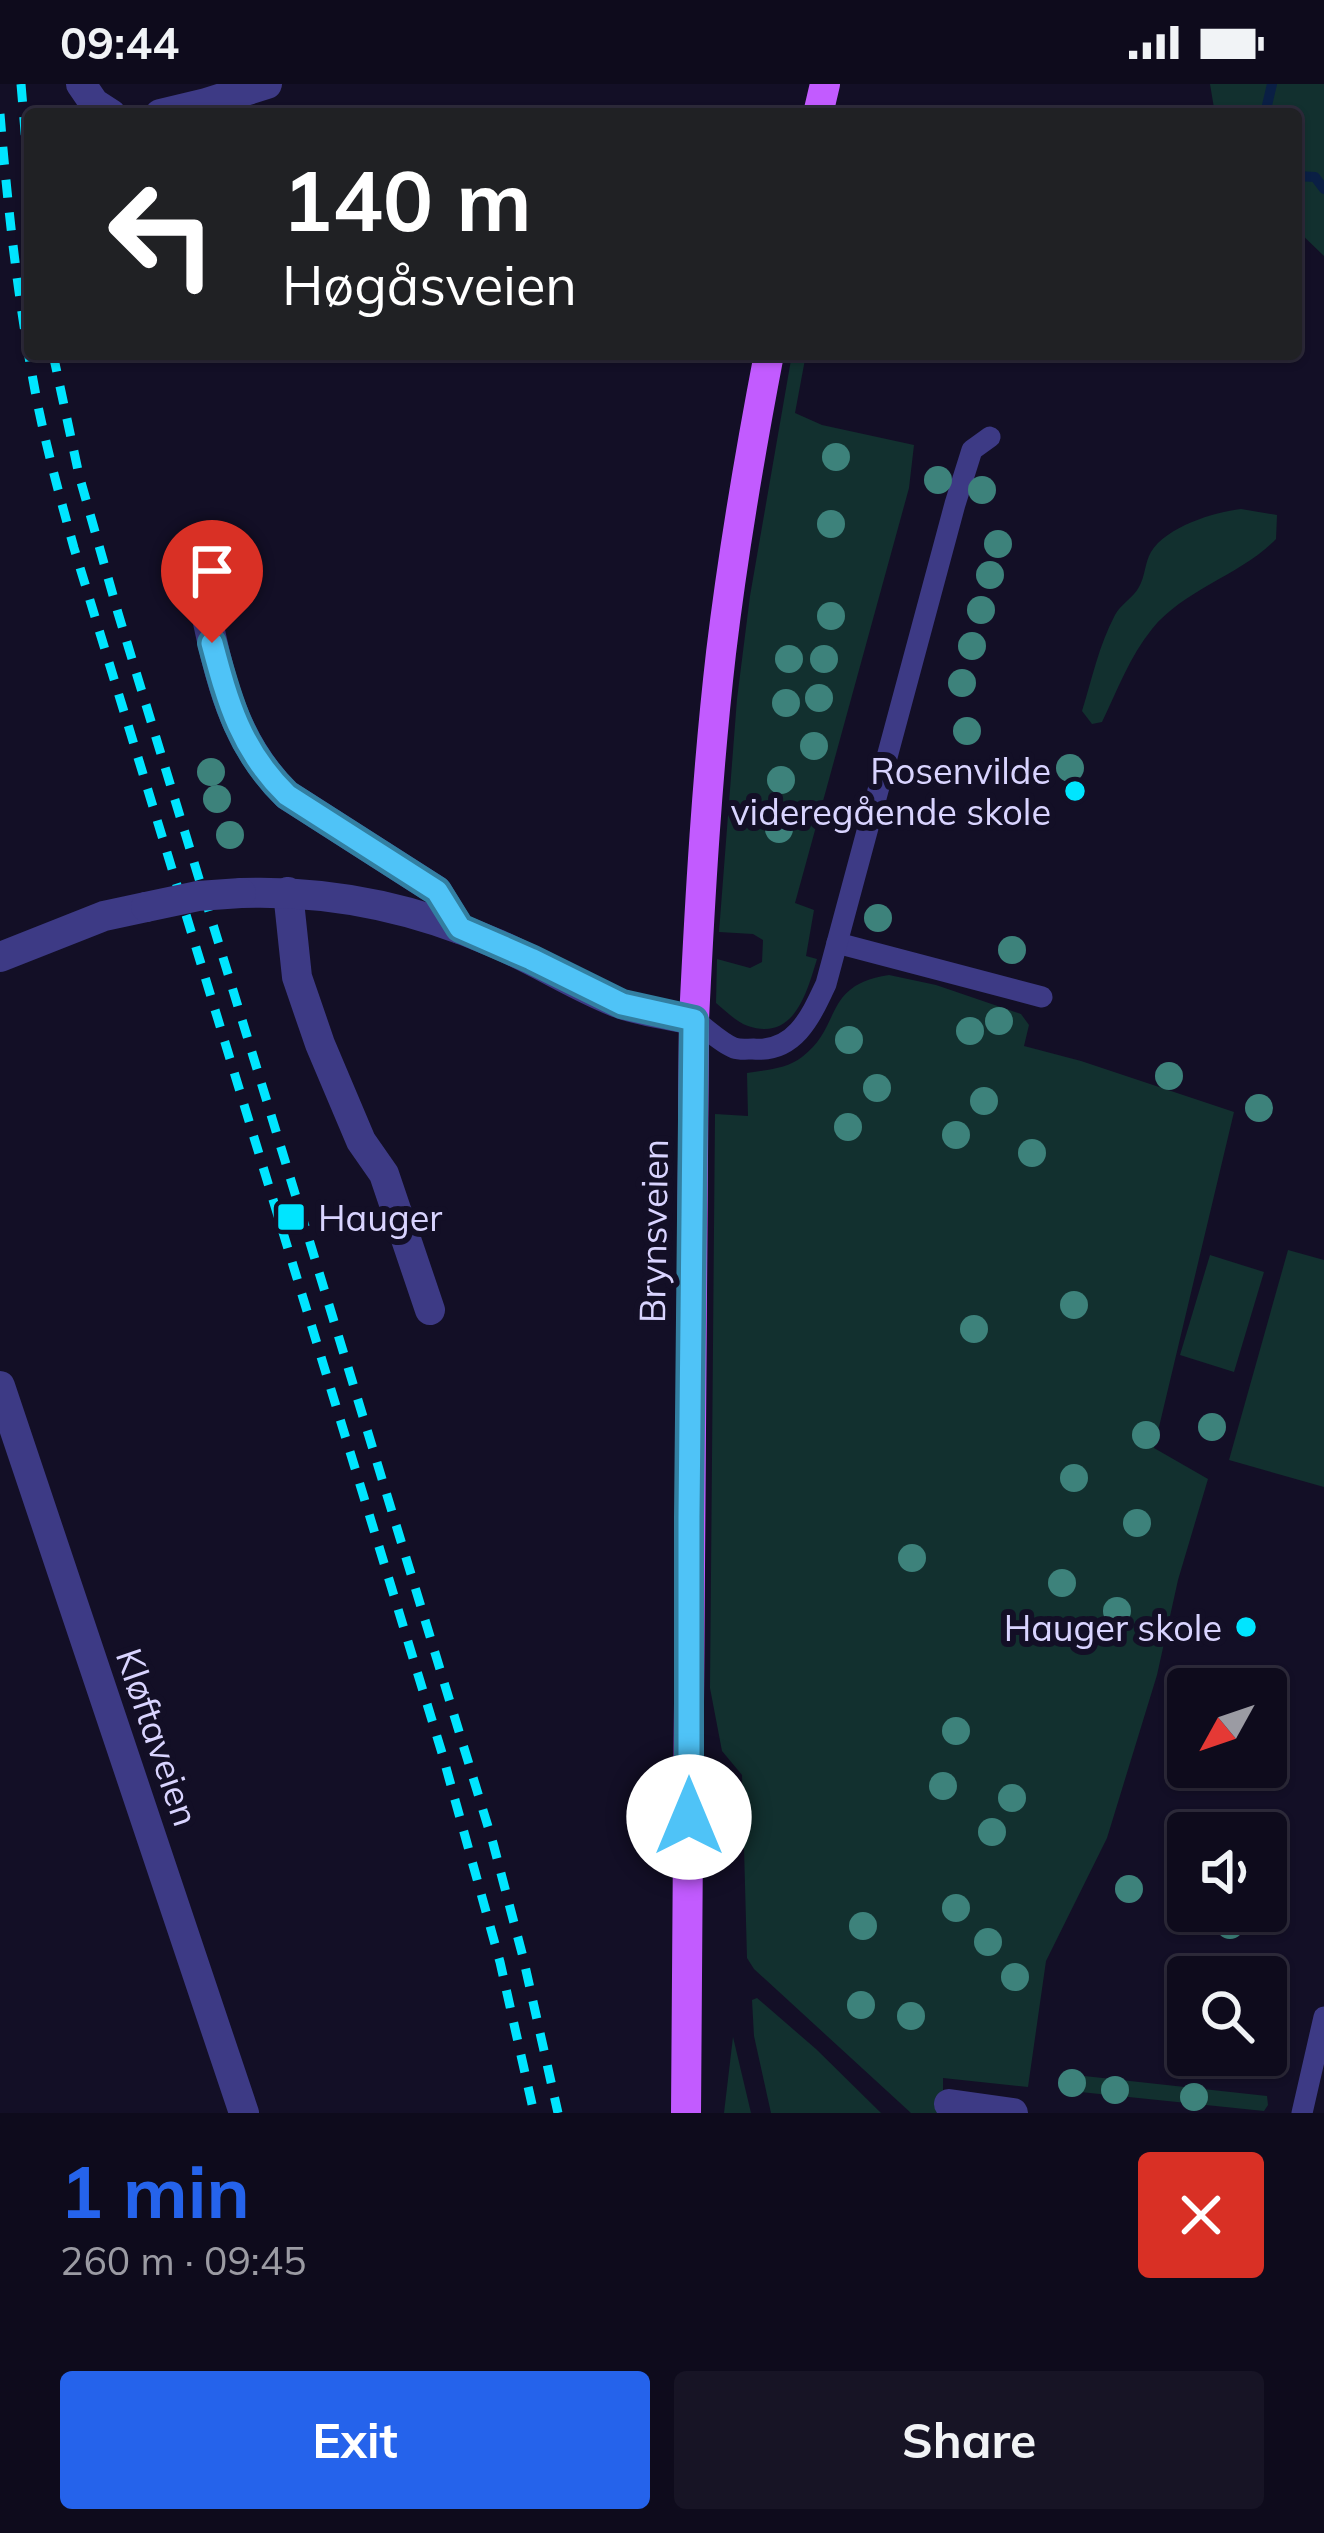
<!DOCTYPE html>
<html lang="en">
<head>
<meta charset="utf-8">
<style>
	body { margin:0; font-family:Mulish,sans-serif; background:#171425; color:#f1f3f6; height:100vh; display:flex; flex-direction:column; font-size:45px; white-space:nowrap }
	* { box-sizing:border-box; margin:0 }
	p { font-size:39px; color:#9b9ba3 }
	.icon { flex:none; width:66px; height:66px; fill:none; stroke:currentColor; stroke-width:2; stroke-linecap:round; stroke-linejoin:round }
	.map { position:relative; height:2029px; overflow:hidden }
	.drawer { display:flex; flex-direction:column; background:#0e0b1c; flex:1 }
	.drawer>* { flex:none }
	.banner { position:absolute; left:24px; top:24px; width:1278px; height:252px; border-radius:12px; box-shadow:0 3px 9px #0004,0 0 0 3px #2e2b3b; background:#202124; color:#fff; overflow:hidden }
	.needle { width:78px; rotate:230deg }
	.buttons { position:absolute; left:1167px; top:1584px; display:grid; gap:24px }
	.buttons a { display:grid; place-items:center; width:120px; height:120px; border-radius:12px; background:#0e0b1c; box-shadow:0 3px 9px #0004,0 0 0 3px #2e2b3b; font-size:60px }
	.pin { position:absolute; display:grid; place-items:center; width:102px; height:102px; color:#fff; margin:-123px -51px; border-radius:50% 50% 50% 0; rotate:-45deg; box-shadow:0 0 12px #0007 }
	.pin .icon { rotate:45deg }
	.me { position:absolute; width:132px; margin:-66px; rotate:0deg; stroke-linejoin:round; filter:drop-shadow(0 0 9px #0008) }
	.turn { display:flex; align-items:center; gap:42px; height:252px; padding:0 60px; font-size:54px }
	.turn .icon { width:156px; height:156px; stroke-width:2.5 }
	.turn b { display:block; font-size:84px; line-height:102px }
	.round { display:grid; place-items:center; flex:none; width:126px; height:126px; border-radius:12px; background:#171425 }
	.summary { display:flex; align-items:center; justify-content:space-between; height:204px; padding:0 60px }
	h1 { font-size:72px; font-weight:700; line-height:90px; color:#2563eb }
	.primary-button { display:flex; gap:24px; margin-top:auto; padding:24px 60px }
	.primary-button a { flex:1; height:138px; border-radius:12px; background:#2563eb; color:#fff; font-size:48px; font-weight:700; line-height:138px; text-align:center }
	.primary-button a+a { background:#171425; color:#f1f3f6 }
	.status { display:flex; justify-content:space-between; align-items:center; height:84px; padding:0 60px; background:#0e0b1c; direction:ltr }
	.status svg { height:33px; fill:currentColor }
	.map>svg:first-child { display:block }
	.green { fill:#12302f }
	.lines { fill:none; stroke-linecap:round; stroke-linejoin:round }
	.stream { stroke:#0a1f44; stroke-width:10 }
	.lane { stroke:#3d3a85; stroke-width:21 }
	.street { stroke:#3d3a85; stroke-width:30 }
	.primary { stroke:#c25bff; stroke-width:30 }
	.rail { stroke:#00e5ff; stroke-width:9; stroke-dasharray:18 15; stroke-linecap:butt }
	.street-bridge { stroke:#3d3a85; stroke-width:30 }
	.tree { fill:#3d827b }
	.route-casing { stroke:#337fa1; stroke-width:30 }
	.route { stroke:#4fc3f7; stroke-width:21 }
	.poi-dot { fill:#00e5ff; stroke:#130f26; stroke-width:4.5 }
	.labels { text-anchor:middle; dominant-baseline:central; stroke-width:12; stroke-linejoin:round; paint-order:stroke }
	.poi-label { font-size:36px; fill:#d9d4ff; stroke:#130f26; text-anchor:end }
	.street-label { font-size:36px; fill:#d9d4ff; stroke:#130f26 }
</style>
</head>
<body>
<div class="status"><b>09:44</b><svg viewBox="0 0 49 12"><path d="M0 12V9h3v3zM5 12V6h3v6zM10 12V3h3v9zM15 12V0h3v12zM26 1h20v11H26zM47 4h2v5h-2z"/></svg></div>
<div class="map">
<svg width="1324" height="2029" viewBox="0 0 1324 2029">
	<rect width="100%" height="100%" fill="#130f26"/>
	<!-- green -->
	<g class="green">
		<polygon points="1210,0 1324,0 1324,172 1296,145 1296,30 1215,30"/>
		<path d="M792,270H806L795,329L822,341L914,361L909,404L795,819L814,826L806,872L817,875C807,907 795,958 748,942C736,938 726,927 716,919L717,875L750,884L762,878L763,856L753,850L719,848L737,615L750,512Z"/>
		<path d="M1241,425L1277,431L1276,455C1241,491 1184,505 1152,545C1130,572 1117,607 1102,638L1092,640L1082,627C1092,595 1099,561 1115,531C1121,520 1133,514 1139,503C1145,493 1145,478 1151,468C1166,443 1214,428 1241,425Z"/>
		<path d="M889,891L936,901L1021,930L1029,941L1024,962L1081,977L1234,1028L1154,1364L1208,1395L1178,1496L1157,1591L1107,1754L1046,1877L1028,2003L943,1994V2029H911L754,1885L747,1874L742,1691L722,1667L710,1604L715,1030L748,1032L747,989C765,986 787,985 802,973C843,942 822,901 889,891Z"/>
		<polygon points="1288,1166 1324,1176 1324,1403 1229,1376"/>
		<polygon points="1210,1171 1264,1188 1234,1288 1180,1271"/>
		<polygon points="757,1914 816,1965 881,2029 771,2029 754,1952 752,1916"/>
		<polygon points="733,1953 751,2029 724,2029"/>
		<polygon points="1066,1990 1267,2012 1268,2021 1264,2027 1061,2006"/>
	</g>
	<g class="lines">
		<!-- stream -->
		<g class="stream">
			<polyline points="1265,30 1272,0"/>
			<polyline points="1296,92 1315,93 1324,105"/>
		</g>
		<!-- lane -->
		<g class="lane">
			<polyline points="837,859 1042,913"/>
			<path d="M694,936C706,944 721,959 734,964C740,966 747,965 753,965C795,969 811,932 826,900L955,420L972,366L990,353"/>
			<polyline points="1302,2029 1324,1933"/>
		</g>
		<!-- street -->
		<g class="street">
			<polyline points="81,0 94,19 111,30"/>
			<polyline points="160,30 206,19 267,0"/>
			<path d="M204,519C219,591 232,657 287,711L437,807L460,845"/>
			<polyline points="288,808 297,893 320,960 361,1057 384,1090 430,1226"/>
			<path d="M241,809C329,806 415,824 495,859C538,877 578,904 621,920C645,928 670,931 694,936"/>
			<polyline points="0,873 104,832 146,823"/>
			<polyline points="0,1302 244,2029"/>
			<polyline points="949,2020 1013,2029"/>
		</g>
		<!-- primary -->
		<g class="primary">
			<polyline points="818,30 825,0"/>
			<path d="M686,2029L694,936C700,813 707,691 721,569C733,469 750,369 769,270"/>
		</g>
		<!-- rail -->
		<g class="rail">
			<polyline points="21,0 30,107"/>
			<path d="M0,30C8,127 19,226 38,322C48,370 61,417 74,464L442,1669L500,1878L534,2029"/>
			<polyline points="53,270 79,391 118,529 493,1759 523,1873 558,2029"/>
		</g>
		<!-- street-bridge -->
		<polyline class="street-bridge" points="146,823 198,812 241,809"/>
	</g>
	<!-- trees -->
	<g class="tree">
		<circle cx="836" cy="373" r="14"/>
		<circle cx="938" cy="396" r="14"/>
		<circle cx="982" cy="406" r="14"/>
		<circle cx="831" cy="440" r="14"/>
		<circle cx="998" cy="460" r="14"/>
		<circle cx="990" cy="491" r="14"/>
		<circle cx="981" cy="526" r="14"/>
		<circle cx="831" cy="532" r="14"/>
		<circle cx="972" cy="562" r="14"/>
		<circle cx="789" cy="575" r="14"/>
		<circle cx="824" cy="575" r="14"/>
		<circle cx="962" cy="599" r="14"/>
		<circle cx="819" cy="614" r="14"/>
		<circle cx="786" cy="619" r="14"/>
		<circle cx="967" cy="647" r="14"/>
		<circle cx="814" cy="662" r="14"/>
		<circle cx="1070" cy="684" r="14"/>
		<circle cx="211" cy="688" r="14"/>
		<circle cx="781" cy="696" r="14"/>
		<circle cx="217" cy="715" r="14"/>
		<circle cx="779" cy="745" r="14"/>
		<circle cx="230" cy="751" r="14"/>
		<circle cx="878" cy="834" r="14"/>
		<circle cx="1012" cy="866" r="14"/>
		<circle cx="999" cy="937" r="14"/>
		<circle cx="970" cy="947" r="14"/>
		<circle cx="849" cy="956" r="14"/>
		<circle cx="1169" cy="992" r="14"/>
		<circle cx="877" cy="1004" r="14"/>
		<circle cx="984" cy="1017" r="14"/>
		<circle cx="1259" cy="1024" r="14"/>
		<circle cx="848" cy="1043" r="14"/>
		<circle cx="956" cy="1051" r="14"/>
		<circle cx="1032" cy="1069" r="14"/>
		<circle cx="1074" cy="1221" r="14"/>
		<circle cx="974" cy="1245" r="14"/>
		<circle cx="1212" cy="1343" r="14"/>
		<circle cx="1146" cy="1351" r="14"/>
		<circle cx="1074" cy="1394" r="14"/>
		<circle cx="1137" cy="1439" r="14"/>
		<circle cx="912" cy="1474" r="14"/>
		<circle cx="1062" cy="1499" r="14"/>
		<circle cx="1117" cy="1527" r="14"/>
		<circle cx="956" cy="1647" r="14"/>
		<circle cx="943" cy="1702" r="14"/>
		<circle cx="1012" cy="1714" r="14"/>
		<circle cx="992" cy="1748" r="14"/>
		<circle cx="1129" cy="1805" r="14"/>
		<circle cx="956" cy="1824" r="14"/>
		<circle cx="1230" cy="1841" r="14"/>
		<circle cx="863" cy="1842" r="14"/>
		<circle cx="988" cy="1858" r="14"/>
		<circle cx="1015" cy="1893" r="14"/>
		<circle cx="861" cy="1921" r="14"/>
		<circle cx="911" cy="1932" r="14"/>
		<circle cx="1072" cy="1999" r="14"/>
		<circle cx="1115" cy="2006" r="14"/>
		<circle cx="1194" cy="2013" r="14"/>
	</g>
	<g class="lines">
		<defs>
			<path id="route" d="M212,559C228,619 241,666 287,711L437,807L460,844L531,875L622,920L694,936L689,1433V1733"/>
		</defs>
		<!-- route casing -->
		<use href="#route" class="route-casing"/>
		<!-- route -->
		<use href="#route" class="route"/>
	</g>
	<!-- markers -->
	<g class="poi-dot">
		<circle cx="1075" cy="707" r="12"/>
		<rect x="276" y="1118" width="30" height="30" rx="6"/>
		<circle cx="1246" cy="1543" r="12"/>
	</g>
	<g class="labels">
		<!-- poi labels -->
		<g class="poi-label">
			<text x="1051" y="686">Rosenvilde<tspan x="1051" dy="41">videregående skole</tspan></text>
			<text x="318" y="1133" text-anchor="start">Hauger</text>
			<text x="1222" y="1543">Hauger skole</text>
		</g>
		<!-- street labels -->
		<g class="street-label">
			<text transform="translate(653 1147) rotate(-89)">Brynsveien</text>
			<text transform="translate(158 1653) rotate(71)">Kløftaveien</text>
		</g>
	</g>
</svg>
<div class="buttons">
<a><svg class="needle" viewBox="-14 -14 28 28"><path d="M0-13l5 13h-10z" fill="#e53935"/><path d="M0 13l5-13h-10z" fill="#9b9ba3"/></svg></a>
<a><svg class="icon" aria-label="sound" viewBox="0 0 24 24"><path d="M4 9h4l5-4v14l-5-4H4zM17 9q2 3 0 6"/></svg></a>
<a><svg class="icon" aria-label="search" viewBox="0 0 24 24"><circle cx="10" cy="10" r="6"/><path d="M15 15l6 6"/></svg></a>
</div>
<div class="pin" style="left:212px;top:559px;background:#d93025"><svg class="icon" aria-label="arrive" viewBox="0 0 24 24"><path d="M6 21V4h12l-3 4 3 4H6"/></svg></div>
<svg class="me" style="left:689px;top:1733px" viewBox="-20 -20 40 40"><circle r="19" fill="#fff"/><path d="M0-13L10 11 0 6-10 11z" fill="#4fc3f7"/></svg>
<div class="banner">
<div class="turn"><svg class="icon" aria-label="left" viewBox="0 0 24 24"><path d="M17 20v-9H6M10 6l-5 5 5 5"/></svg><div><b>140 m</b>Høgåsveien</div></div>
</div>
</div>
<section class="drawer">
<div class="summary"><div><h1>1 min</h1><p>260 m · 09:45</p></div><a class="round" style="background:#d93025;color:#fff"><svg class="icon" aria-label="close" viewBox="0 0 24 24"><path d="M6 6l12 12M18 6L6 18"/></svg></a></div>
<div class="primary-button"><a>Exit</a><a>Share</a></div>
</section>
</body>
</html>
